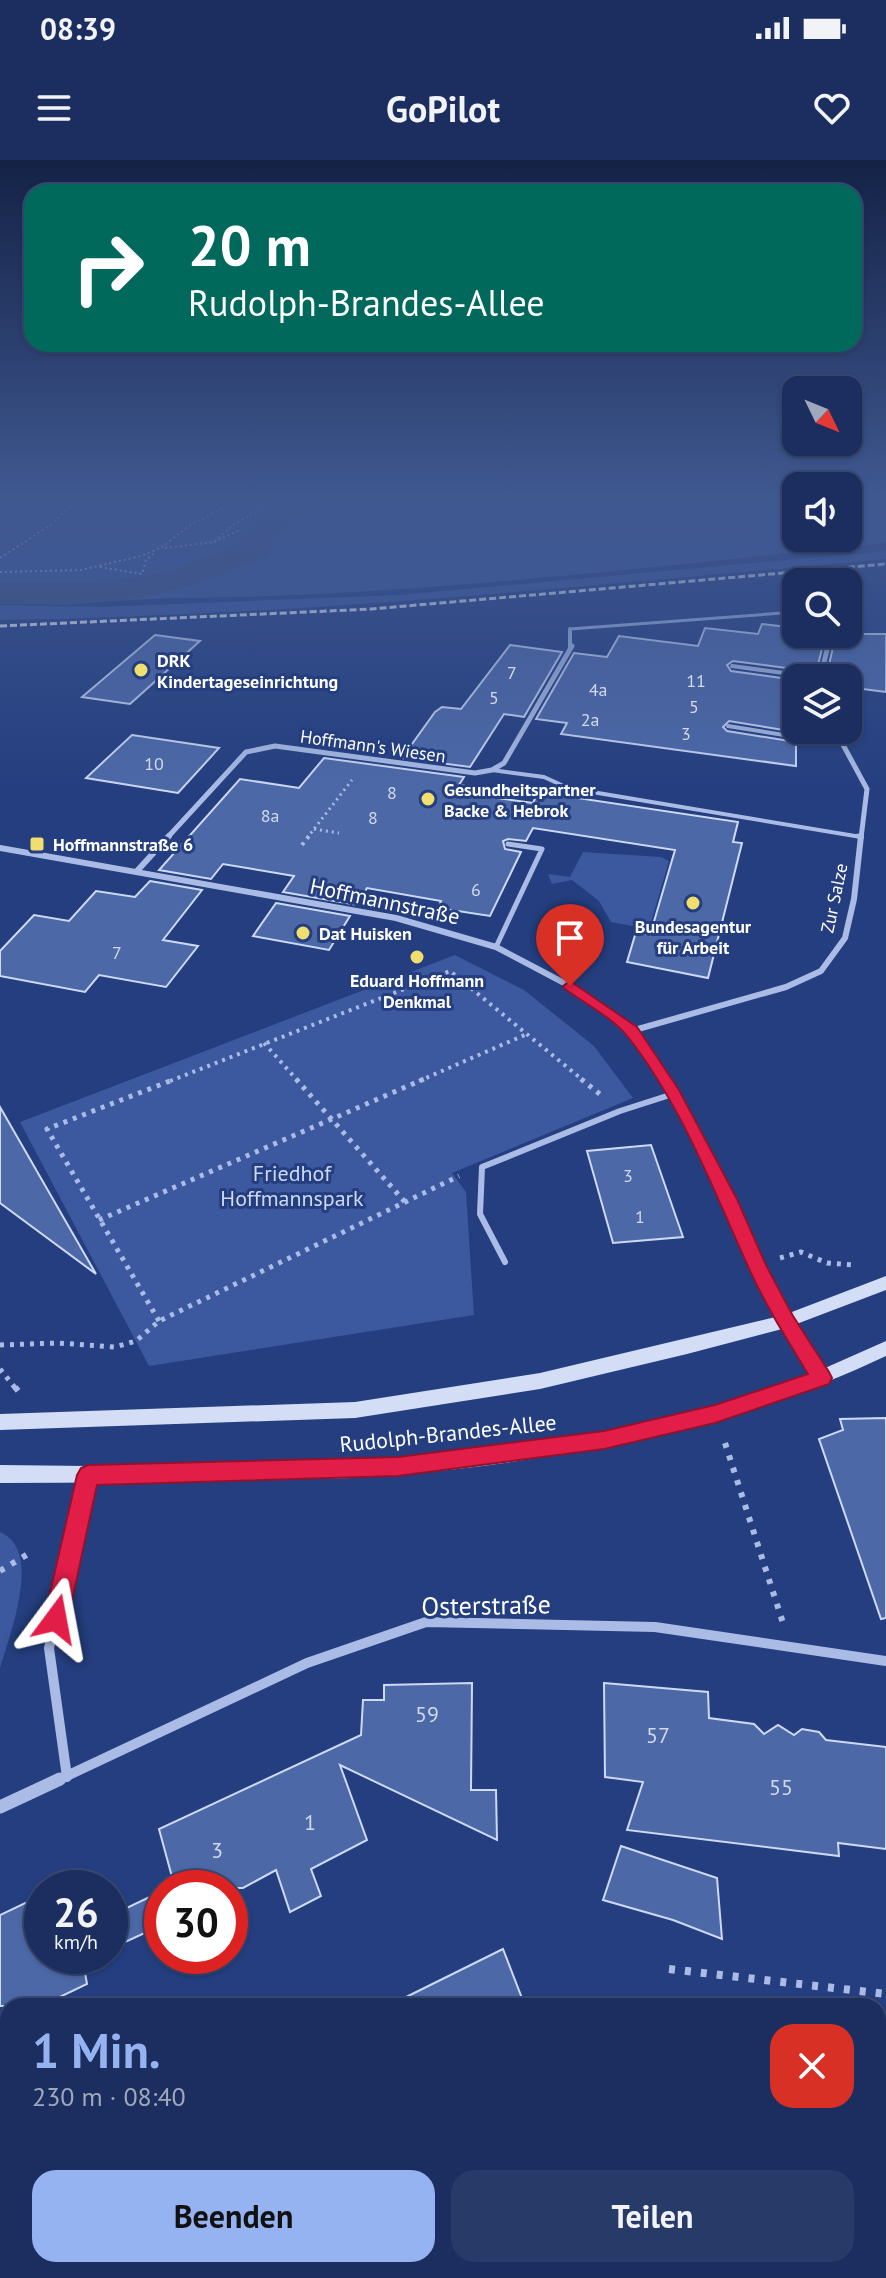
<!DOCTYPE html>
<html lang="de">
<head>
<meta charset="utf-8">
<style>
	body { margin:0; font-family:"PT Sans",sans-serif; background:#283a68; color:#f1f3f6; height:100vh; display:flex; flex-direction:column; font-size:30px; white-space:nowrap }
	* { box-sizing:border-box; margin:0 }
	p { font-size:26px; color:#a0a8bd }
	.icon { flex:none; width:44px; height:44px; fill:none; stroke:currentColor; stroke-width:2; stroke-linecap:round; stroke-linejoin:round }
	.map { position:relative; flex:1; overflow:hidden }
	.drawer { position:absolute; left:0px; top:1838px; width:886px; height:280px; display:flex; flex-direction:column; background:#1b2e5f; border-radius:24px 24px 0 0; box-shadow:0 2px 6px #0004,0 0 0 2px #394a74 }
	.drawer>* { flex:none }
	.banner { position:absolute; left:24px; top:24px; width:838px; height:168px; border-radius:24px; box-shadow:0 2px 6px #0004,0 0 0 2px #394a74; background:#00695c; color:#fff; overflow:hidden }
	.needle { width:52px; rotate:133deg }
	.tools { position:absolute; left:782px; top:216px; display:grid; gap:16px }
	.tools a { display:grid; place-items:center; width:80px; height:80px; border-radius:16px; background:#1b2e5f; box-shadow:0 2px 6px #0004,0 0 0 2px #394a74; font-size:40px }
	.speed { position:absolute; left:24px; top:1710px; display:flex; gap:16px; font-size:40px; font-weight:700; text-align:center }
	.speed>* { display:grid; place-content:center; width:104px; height:104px; border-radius:50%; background:#1b2e5f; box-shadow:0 2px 6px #0004,0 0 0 2px #394a74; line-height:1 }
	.speed small { font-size:20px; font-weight:400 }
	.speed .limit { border:12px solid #d22; background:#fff; color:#111 }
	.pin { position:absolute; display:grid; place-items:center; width:68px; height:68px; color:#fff; margin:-82px -34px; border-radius:50% 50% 50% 0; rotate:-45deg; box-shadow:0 0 8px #0007 }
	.pin .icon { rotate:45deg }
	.me { position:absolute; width:88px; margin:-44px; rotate:13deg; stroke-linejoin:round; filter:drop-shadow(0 0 6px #0008) }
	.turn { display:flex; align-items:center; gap:28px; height:168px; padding:0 32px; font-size:36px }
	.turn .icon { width:104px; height:104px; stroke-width:2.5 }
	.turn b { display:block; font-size:56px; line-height:68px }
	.round { display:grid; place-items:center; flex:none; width:84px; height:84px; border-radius:24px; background:#283a68 }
	.headline { display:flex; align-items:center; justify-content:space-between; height:136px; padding:0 32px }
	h1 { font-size:48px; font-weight:800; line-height:60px; color:#95b2f1 }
	.cta { display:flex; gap:16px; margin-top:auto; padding:16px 32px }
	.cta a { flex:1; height:92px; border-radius:24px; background:#95b2f1; color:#111; font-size:32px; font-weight:800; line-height:92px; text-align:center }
	.cta a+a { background:#283a68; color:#f1f3f6 }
	.status { display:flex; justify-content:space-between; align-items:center; height:56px; padding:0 40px; background:#1b2e5f; direction:ltr }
	.status svg { height:22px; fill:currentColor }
	header { display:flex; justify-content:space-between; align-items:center; height:104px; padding:0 32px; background:#1b2e5f; font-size:36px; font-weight:800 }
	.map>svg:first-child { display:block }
	.green { fill:#3c589e }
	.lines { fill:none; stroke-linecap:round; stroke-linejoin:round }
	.river { fill:#3e5181; fill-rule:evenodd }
	.building { fill:#4c68a7; stroke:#cdd9f5; stroke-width:2 }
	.path-far5 { stroke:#aabce6; stroke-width:2; stroke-dasharray:2 3; stroke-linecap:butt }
	.path-far4 { stroke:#aabce6; stroke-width:3; stroke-dasharray:2 4; stroke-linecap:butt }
	.path-far3 { stroke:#aabce6; stroke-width:4; stroke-dasharray:3 5; stroke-linecap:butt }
	.path-far2 { stroke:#aabce6; stroke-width:5; stroke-dasharray:4 6; stroke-linecap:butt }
	.path-far1 { stroke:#aabce6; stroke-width:6; stroke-dasharray:5 8; stroke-linecap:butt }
	.path { stroke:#aabce6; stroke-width:8; stroke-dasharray:6 10; stroke-linecap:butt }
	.lane-far3 { stroke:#aabce6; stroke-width:3 }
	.lane-far2 { stroke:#aabce6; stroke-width:4 }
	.lane-far1 { stroke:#aabce6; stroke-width:5 }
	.lane { stroke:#aabce6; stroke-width:6 }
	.street-far5 { stroke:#aabce6; stroke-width:4 }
	.street-far4 { stroke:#aabce6; stroke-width:5 }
	.street-far3 { stroke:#aabce6; stroke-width:6 }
	.street-far2 { stroke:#aabce6; stroke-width:8 }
	.street-far1 { stroke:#aabce6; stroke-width:10 }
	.street { stroke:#aabce6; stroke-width:13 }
	.secondary { fill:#d3ddf5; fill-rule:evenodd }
	.rail { stroke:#fff; stroke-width:3; stroke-dasharray:7 3; stroke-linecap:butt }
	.route { fill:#e11d48; stroke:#92132f; stroke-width:2 }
	.poi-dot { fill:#f0de6e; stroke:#243e7f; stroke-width:3 }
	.labels { text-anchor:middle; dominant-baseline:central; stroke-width:6; stroke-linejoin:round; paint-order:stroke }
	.far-poi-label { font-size:18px; font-weight:bold; fill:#fff; stroke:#243e7f; text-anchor:start }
	.number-label { font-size:18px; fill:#d2d9e9 }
	.far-street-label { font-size:18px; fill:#fff; stroke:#243e7f }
	.street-label { font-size:22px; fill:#fff; stroke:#243e7f }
	.park-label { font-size:22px; fill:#cdd9f5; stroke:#243e7f }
	.near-number-label { font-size:22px; fill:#d2d9e9 }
	.near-street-label { font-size:26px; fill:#fff; stroke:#243e7f }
</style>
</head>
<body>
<div class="status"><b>08:39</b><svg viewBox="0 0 49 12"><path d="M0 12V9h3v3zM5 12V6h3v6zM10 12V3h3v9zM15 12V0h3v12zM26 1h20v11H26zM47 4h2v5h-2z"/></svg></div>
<header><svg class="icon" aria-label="menu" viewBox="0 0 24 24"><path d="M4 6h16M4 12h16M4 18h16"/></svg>GoPilot<svg class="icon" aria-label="heart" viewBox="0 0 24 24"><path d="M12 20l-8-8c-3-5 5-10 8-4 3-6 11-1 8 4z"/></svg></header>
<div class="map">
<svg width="886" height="2118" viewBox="0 0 886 2118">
	<rect width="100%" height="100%" fill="#243e7f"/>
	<!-- green -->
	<g class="green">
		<path d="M0,337H796V378H848V337H886V383C652,406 416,436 181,438C125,439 53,448 0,432Z"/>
		<path d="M886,391V399C591,425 296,456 0,460V445L100,447L399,435Z"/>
		<polygon points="583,692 661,697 669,701 649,769 611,762 599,741 572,720 552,724 548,714 570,717"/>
		<polygon points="455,795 524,830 594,886 633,938 452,1013 466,1032 474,1155 149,1206 20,962"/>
		<path d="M0,1372C44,1390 9,1476 0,1509Z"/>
	</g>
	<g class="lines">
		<!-- river -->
		<g class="river">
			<polygon points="291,337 326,337 271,380 268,383 272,390 267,397 197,424 141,438 70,445 0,444 0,422 94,422 141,417 173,410 236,385 248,366"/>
			<polygon points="854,337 886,337 886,346 858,343"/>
		</g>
	</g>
	<!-- building -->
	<g class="building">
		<polygon points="762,464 796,468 796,474 826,474 816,512 733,501 727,505 731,511 796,520 796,572 729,561 723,567 727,571 796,582 796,606 561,574 567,563 536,559 574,493 607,497 619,476 698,486 705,468 758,474"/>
		<polygon points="836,474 886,474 886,532 848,527 848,518 826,518"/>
		<polygon points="155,475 200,481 130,544 82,537"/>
		<polygon points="510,485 562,492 524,557 504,554 470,607 402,598 435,552 442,547 461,549"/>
		<polygon points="132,575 219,588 178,633 86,618"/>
		<polygon points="324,598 464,617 459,625 467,626 462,633 533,643 538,632 738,662 733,682 742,683 708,818 627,802 636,772 650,775 675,690 533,668 526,681 508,679 503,681 505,689 521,692 490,756 438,748 441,741 367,728 357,745 283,732 294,716 223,704 211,719 159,710 240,619 299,628"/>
		<polygon points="150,721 202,730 163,780 198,786 166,827 99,815 85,832 0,816 0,791 34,755 69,761 96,731 135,737"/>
		<polygon points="276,743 350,756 329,790 253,776"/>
		<polygon points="0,947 96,1114 0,1043"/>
		<polygon points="651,985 683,1077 613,1083 587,991"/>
		<polygon points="886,1258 886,1458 881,1459 819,1279 843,1270 840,1259"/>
		<polygon points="472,1523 471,1630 496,1630 497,1680 340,1605 367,1680 311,1709 321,1736 290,1752 276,1710 243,1728 175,1728 159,1669 361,1575 363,1540 384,1540 384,1525"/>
		<polygon points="604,1523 708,1532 709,1558 754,1564 764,1574 778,1565 794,1575 802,1569 819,1572 826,1580 886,1587 886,1689 838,1683 839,1696 627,1670 643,1622 605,1617"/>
		<polygon points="621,1686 717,1718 722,1779 673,1760 603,1740"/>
		<polygon points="162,1731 162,1765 110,1789 110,1756"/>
		<polygon points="42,1735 42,1796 82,1796 87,1824 41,1846 0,1846 0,1755"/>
		<polygon points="503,1789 525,1846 388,1846"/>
	</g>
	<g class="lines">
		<!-- path-far5 -->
		<g class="path-far5">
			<polyline points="214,382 240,370"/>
			<polyline points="165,388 214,382 233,365 280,337"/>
			<polyline points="0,398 52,364 81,337"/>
			<polyline points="100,407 142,414 146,400 156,392"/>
			<polyline points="0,412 81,410 141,396 162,387 190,365 243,337"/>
		</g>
		<!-- path-far4 -->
		<g class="path-far4">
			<polyline points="314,669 339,673"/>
			<polyline points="307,678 352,620"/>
		</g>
		<!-- path-far3 -->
		<g class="path-far3">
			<polyline points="302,685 309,676"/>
			<polyline points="264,883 298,921"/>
			<polyline points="170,921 450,811 584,921"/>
			<polyline points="419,921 527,874"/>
		</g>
		<!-- path-far2 -->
		<g class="path-far2">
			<polyline points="296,919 405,1042"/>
			<polyline points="581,919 601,935"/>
			<polyline points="99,1060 424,919"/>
			<polyline points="780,1098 801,1092 827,1103 854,1105"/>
			<polyline points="159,1161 47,969 175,919"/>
			<polyline points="0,1185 58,1183 115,1187 136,1181 159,1161 459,1016"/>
			<polyline points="0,1209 16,1229"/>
		</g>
		<!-- path-far1 -->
		<g class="path-far1">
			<polyline points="15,1227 22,1236"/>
			<polyline points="725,1283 783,1463"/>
			<polyline points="0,1411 28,1394"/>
		</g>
		<!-- path -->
		<polyline class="path" points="669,1809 886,1834"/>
		<!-- lane-far3 -->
		<polyline class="lane-far3" points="570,469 796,452"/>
		<!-- lane-far2 -->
		<g class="lane-far2">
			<polyline points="732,506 820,518"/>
			<polyline points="728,566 841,584"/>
			<polyline points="492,610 544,617 568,628 861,677"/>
		</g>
		<!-- lane-far1 -->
		<g class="lane-far1">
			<polyline points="858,676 861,677"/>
			<polyline points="496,787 542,689 508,684"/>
		</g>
		<!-- lane -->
		<polyline class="lane" points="505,1102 480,1054 482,1007 620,951 673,934"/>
		<!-- street-far5 -->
		<g class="street-far5">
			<polyline points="570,469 570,488"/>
			<polyline points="828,488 831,474"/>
		</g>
		<!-- street-far4 -->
		<g class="street-far4">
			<polyline points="820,518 828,486"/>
			<polyline points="835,570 867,629 861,678"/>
			<polyline points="167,678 246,592 275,586 475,613 492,610 504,603 572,486"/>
		</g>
		<!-- street-far3 -->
		<g class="street-far3">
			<polyline points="0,688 396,758 496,787 570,826 631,871 664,921"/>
			<polyline points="137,711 169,676"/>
			<polyline points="631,871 786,827 821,811 845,778 854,739 861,676"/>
		</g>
		<!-- street-far2 -->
		<polyline class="street-far2" points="663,919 728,1039 756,1105 822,1218"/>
		<!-- street-far1 -->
		<g class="street-far1">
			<polyline points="67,1617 49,1488 88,1315"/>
			<polyline points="56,1621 307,1503 426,1462 655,1467 886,1501"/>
		</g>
		<!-- street -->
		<polyline class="street" points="0,1647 60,1619"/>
		<!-- secondary -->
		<g class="secondary">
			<polygon points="886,1116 886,1130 786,1168 687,1194 540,1229 355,1258 0,1270 0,1254 355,1242 540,1213 784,1155"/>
			<path d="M886,1181V1196C732,1269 569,1299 400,1315C348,1320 295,1318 242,1320C162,1322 81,1323 0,1323V1305L88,1306L398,1299L604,1272L715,1246L816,1212Z"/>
		</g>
		<!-- rail -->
		<polyline class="rail" points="0,466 372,449 886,404"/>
	</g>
	<!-- sky -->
	<linearGradient id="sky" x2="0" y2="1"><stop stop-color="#142246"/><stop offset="0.53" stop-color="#3f5890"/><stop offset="1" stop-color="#3f5890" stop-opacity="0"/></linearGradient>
	<rect width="886" height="633" fill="url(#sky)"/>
	<!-- route -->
	<path class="route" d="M570,821L637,867L679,930L737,1039L766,1105L793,1156L829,1212L832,1218L829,1224L715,1263L604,1289L398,1316L97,1325L68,1459L64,1468L56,1471L47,1468L44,1459L77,1315L81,1308L88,1305L398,1297L604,1271L715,1245L808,1214C786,1178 763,1141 746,1102C712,1026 680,943 628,877C613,858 584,843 565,829L563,826Z"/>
	<!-- markers -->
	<g class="poi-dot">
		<circle cx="141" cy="510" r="8"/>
		<circle cx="428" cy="639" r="8"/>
		<rect x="29" y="676" width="16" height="16" rx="4"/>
		<circle cx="693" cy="743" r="8"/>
		<circle cx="303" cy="773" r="8"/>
		<circle cx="417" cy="797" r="8"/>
	</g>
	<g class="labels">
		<!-- far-poi labels -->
		<g class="far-poi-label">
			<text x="157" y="500">DRK<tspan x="157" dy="21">Kindertageseinrichtung</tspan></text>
			<text x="444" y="629">Gesundheitspartner<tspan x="444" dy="21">Backe &amp; Hebrok</tspan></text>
			<text x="53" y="684">Hoffmannstraße 6</text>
			<text x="693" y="766" text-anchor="middle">Bundesagentur<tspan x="693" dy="21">für Arbeit</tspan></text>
			<text x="319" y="773">Dat Huisken</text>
			<text x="417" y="820" text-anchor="middle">Eduard Hoffmann<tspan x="417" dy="21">Denkmal</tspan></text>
		</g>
		<!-- number labels -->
		<g class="number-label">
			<text x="512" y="512">7</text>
			<text x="696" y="520">11</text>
			<text x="598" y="529">4a</text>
			<text x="494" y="537">5</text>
			<text x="694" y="546">5</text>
			<text x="590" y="559">2a</text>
			<text x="686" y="573">3</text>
			<text x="154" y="603">10</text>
			<text x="392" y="632">8</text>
			<text x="270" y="655">8a</text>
			<text x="373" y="657">8</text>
			<text x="476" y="729">6</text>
			<text x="117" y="792">7</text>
			<text x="628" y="1015">3</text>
			<text x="640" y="1056">1</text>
		</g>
		<!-- far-street labels -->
		<g class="far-street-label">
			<text transform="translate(373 586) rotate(8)">Hoffmann's Wiesen</text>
			<text transform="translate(834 738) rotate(-78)">Zur Salze</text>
		</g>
		<!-- street labels -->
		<g class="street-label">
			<text transform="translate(385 741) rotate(12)">Hoffmannstraße</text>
			<text transform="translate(448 1273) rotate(-6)">Rudolph-Brandes-Allee</text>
		</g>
		<!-- park labels -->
		<g class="park-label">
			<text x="292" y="1013">Friedhof<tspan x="292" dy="25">Hoffmannspark</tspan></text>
		</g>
		<!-- near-number labels -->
		<g class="near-number-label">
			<text x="427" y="1554">59</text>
			<text x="658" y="1575">57</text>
			<text x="781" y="1627">55</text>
			<text x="310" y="1662">1</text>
			<text x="217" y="1690">3</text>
		</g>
		<!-- near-street labels -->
		<g class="near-street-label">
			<text transform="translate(486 1445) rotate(-1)">Osterstraße</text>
		</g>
	</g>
</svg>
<div class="tools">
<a><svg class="needle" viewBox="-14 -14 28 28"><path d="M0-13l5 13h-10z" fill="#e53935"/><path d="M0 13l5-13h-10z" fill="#a0a8bd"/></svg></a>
<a><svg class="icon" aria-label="sound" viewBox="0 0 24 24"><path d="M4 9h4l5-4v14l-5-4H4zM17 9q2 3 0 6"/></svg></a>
<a><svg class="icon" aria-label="search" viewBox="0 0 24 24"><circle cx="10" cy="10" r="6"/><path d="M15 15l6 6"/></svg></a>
<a><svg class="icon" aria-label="layers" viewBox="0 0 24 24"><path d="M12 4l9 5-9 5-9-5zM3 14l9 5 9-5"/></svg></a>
</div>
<div class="speed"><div>26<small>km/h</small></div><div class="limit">30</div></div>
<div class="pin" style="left:570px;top:826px;background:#d93025"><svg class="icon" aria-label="arrive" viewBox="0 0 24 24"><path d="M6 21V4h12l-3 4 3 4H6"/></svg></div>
<svg class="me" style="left:56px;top:1459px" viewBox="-20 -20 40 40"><path d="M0-17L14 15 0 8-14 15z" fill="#e11d48" stroke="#fff" stroke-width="4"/></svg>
<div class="banner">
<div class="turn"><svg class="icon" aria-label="right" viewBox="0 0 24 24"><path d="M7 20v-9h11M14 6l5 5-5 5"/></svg><div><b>20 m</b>Rudolph-Brandes-Allee</div></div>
</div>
<section class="drawer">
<div class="headline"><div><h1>1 Min.</h1><p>230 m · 08:40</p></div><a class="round" style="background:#d93025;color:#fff"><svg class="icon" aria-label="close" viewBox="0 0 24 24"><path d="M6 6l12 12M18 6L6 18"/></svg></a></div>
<div class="cta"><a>Beenden</a><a>Teilen</a></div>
</section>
</div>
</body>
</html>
